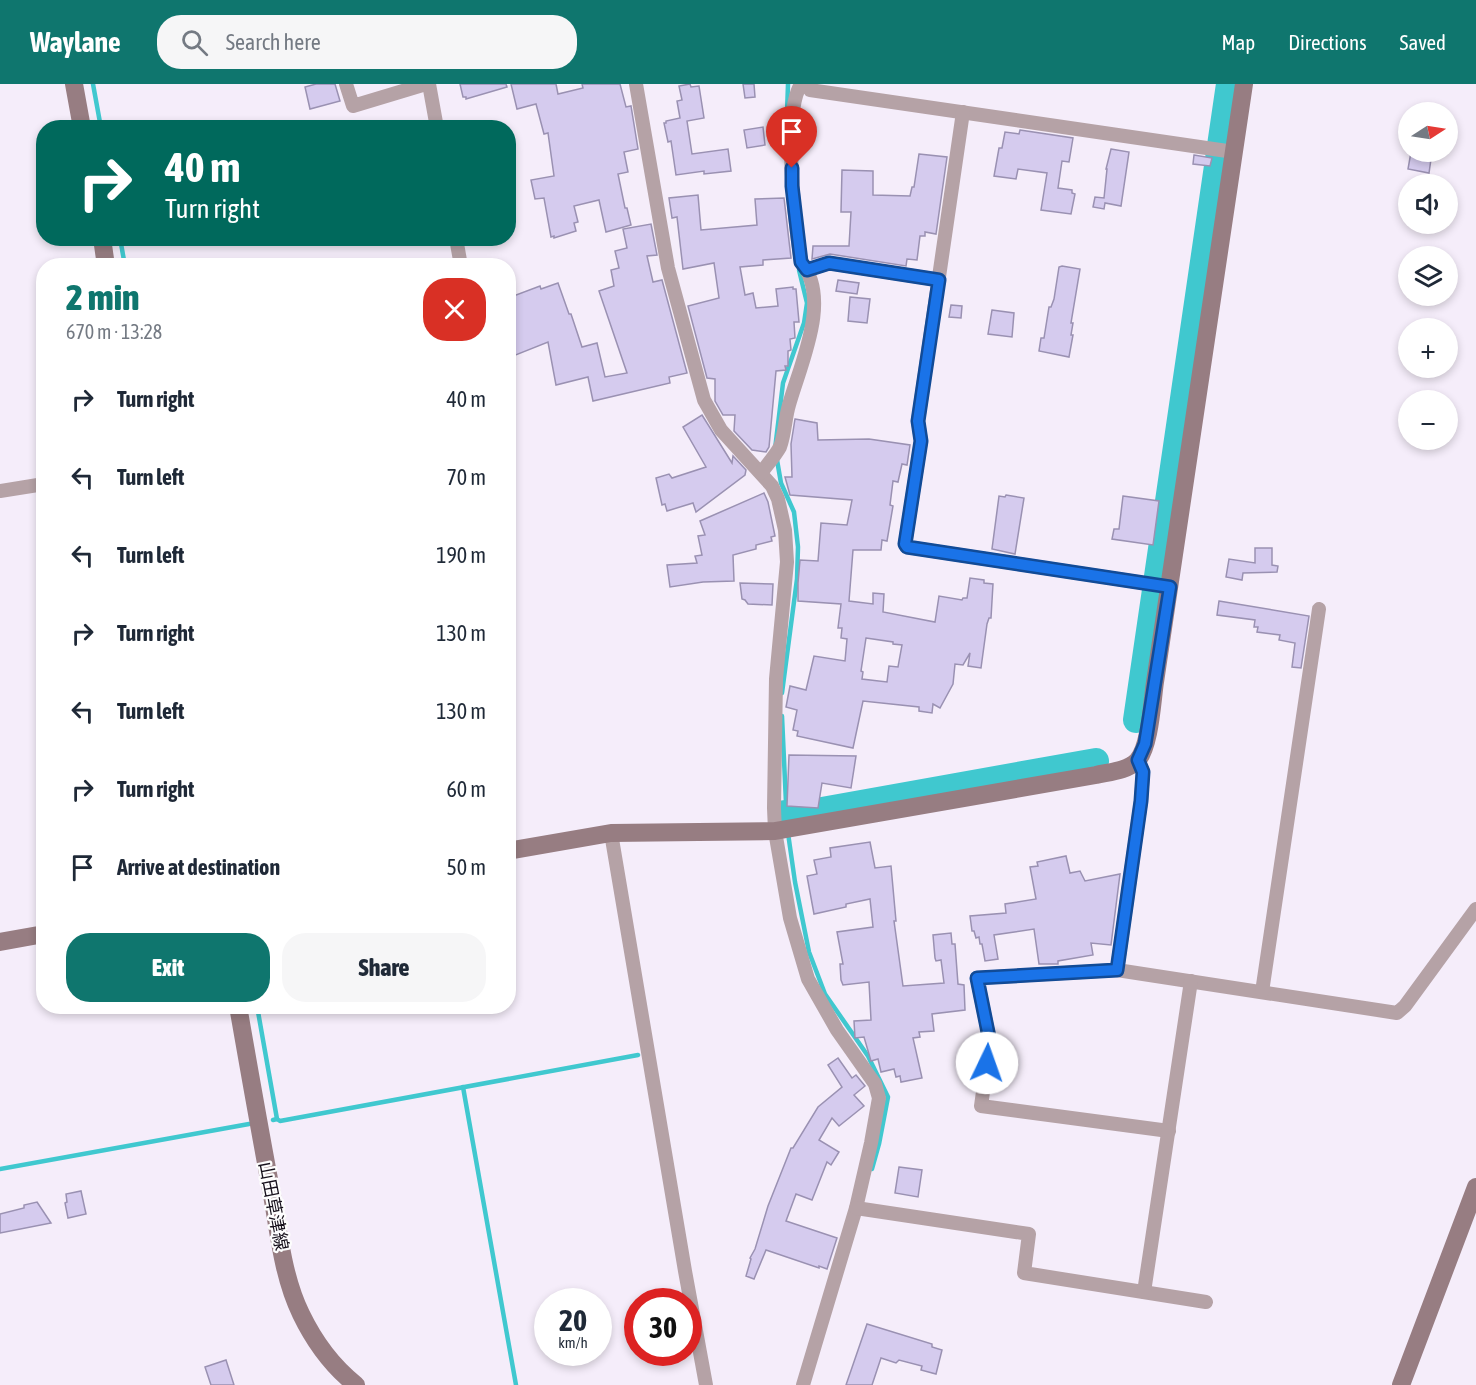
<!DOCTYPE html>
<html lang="en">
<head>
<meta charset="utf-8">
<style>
	body { margin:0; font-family:"Asap Condensed","Noto Sans JP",sans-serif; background:#f6f6f7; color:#1f2937; height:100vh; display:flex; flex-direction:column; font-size:22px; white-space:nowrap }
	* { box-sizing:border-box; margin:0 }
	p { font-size:20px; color:#747a83 }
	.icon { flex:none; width:33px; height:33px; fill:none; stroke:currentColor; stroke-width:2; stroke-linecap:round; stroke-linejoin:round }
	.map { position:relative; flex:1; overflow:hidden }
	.drawer { position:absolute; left:36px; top:174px; width:480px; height:756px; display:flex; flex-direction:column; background:#fff; border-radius:24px; box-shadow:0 3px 9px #0003 }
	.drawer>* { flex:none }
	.top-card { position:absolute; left:36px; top:36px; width:480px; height:126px; border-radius:24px; box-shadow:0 3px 9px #0003; background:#00695c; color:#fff; overflow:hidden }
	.needle { width:39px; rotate:78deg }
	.buttons { position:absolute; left:1398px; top:18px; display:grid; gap:12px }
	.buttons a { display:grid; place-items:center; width:60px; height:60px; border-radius:50%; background:#fff; box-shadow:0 3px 9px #0003; font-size:30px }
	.speed { position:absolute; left:534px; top:1204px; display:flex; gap:12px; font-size:30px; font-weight:700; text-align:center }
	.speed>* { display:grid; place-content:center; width:78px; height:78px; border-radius:50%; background:#fff; box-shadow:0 3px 9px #0003; line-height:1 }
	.speed small { font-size:15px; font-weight:400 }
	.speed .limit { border:9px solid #d22; background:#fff; color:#111 }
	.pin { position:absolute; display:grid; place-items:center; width:51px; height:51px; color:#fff; margin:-62px -26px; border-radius:50% 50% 50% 0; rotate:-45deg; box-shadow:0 0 6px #0007 }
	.pin .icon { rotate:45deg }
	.me { position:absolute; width:66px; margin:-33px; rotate:3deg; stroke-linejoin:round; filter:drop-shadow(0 0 4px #0008) }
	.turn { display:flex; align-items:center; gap:21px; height:126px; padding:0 30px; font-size:27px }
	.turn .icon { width:78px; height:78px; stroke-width:2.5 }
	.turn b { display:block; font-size:42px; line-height:51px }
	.round { display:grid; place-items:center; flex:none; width:63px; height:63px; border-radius:24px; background:#f6f6f7 }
	.summary { display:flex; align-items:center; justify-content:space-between; height:102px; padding:0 30px }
	h1 { font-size:36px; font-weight:800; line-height:45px; color:#0f766e }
	.cta { display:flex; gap:12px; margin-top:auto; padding:12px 30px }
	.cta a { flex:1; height:69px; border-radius:24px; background:#0f766e; color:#fff; font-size:24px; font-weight:800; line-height:69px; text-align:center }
	.cta a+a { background:#f6f6f7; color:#1f2937 }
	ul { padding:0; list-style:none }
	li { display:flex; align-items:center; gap:18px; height:78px; padding:0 30px }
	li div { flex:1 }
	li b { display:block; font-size:22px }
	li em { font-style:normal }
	header { display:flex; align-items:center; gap:36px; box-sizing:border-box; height:84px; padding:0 30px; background:#0f766e; color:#fff }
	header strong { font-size:28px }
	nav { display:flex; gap:33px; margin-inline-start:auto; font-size:21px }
	.search { width:420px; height:54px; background:#f6f6f7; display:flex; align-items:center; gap:15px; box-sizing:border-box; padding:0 21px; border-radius:24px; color:#747a83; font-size:22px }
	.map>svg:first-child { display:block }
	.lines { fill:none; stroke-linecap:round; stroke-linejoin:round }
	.stream { stroke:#40c8cf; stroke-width:4.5 }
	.river { stroke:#40c8cf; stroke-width:26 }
	.building { fill:#d5cbee; stroke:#9a91b2; stroke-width:1.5; fill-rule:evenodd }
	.street { stroke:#b5a2a6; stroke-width:14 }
	.secondary { stroke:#977d82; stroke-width:18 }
	.route-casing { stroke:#114b97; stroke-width:15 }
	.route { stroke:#1a73e8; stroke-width:10 }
	.labels { text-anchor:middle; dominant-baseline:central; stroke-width:4.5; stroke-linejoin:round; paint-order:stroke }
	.street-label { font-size:18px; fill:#17111c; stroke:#fdfdfd }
</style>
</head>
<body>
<header>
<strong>Waylane</strong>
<div class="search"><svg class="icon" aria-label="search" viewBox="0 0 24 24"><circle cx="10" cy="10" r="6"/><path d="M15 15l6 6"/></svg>Search here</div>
<nav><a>Map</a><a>Directions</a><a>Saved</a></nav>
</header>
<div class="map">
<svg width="1476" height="1301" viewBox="0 0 1476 1301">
	<rect width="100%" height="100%" fill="#f5edfa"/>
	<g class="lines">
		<!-- stream -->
		<g class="stream">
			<polyline points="93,0 101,44"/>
			<polyline points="787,29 788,0"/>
			<polyline points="120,154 125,182"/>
			<polyline points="775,365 783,299 804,239 807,219 799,186"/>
			<polyline points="777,376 781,399 794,428 798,463 797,495 782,609"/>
			<polyline points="782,632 787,741"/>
			<polyline points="788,749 795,798 809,868 825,910 868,972 888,1013 879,1060 872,1085"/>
			<polyline points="257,922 277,1035"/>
			<polyline points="463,1003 516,1301"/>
			<polyline points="273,1036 277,1035 280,1037 638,971"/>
			<polyline points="0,1085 249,1040"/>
		</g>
		<!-- river -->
		<g class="river">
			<polyline points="1136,636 1229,0"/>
			<polyline points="785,729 794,731 1096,677"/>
		</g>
	</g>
	<!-- building -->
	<g class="building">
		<polygon points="316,0 335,0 340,17 310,25 305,3"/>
		<polygon points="460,0 506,0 507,3 466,15 466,13 463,13"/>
		<polygon points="511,0 556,0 558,10 583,4 582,0 620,0 626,23 631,22 638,65 624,68 628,88 618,90 625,124 627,124 631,141 606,148 599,116 574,122 578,138 574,139 576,147 554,154 554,152 551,153 544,114 535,115 531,96 554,92 548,49 544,50 536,20 517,25"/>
		<polygon points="690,0 691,3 699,2 704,34 687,37 692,70 728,65 731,87 704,90 704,87 676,91 671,57 668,58 664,39 666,39 666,37 680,34 677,17 682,16 679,2"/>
		<polygon points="743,0 754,0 755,13 745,14"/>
		<polygon points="763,43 765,61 747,64 744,46"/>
		<polygon points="1020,46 1073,54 1069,78 1062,77 1058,104 1072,106 1072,109 1075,110 1071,130 1041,126 1047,89 1018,85 1016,95 994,92 999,64 1002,64 1005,48 1019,50"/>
		<polygon points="1111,65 1129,68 1121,122 1105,119 1104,125 1093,123 1095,113 1104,114 1107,85 1106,85"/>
		<polygon points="1411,68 1432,68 1429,89 1408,85"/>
		<polygon points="919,70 947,73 936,150 925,148 925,152 920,152 917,176 907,175 906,182 830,170 812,175 813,162 849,162 851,128 841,128 842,86 873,87 873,111 910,112 912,103 914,103"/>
		<polygon points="1194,71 1212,74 1210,82 1193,80"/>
		<polygon points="698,111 701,146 757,141 755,115 784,114 791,174 763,176 763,181 740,183 745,211 753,209 756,224 778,222 776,205 793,203 793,205 796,205 799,238 794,238 795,254 790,255 791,266 788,267 788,282 785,282 786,286 776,287 769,363 766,368 752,366 734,347 735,331 723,331 715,317 715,295 707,294 688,222 719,214 714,179 683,185 677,133 672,134 669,114"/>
		<polygon points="651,140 657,171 647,172 653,198 662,196 687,289 669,293 670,299 593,317 588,293 556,301 548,258 508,274 508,214 540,202 541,205 558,199 569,230 571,230 582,263 597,259 605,293 627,289 599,207 614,202 611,186 619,184 615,167 627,164 623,145"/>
		<polygon points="1062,182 1080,185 1071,239 1073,239 1071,251 1073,251 1069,273 1039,267 1041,254 1044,254 1049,223 1051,223 1054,215 1059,183"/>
		<polygon points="838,196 859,199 857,210 836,207"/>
		<polygon points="850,213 870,215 867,239 848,237"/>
		<polygon points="951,221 962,222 961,234 949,233"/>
		<polygon points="992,226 1014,229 1012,253 988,250"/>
		<polygon points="702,331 732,379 733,372 746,386 745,391 696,428 693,419 667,427 665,420 662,421 656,394 669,390 672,394 706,383 683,343"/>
		<path d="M795,335L817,339L818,356L869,355L910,361L907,381L902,380L898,398L893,397L890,421L893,422L887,457L882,456L881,466H853L849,517L873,520V509L884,510L883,528L935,538L939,512L962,516L963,514H967L970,494L984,496V499L993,500L991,534H989L987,540L981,584L968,582L970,569L963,581L955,580L953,600L940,624L933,620L932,629L919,627V623L863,617L853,664L797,652L798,647L793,646L797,626L786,623L790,602L806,606L814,572L845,577L847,555L841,554L842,544H838L841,520L798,517V499L800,476L818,477L821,439L847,441L852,416L790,411L785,393H792L791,360ZM866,554L893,558V560L902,561L898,583L889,582L887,598L862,595L863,588L861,587Z"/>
		<polygon points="764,409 768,418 775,452 771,453 772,457 756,461 756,465 733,471 734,497 703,498 670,503 667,481 697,479 695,472 702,471 698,452 705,451 700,437"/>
		<polygon points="1006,411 1024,414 1015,470 992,465 999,412 1005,413"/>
		<polygon points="1123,412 1159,417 1153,461 1112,455 1114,445 1119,445"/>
		<polygon points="1255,464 1272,464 1272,481 1278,482 1277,488 1243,489 1242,496 1226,493 1229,475 1255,479"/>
		<polygon points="740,499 773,500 772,521 748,520 745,516 742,515"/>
		<polygon points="1219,517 1309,532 1301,584 1292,583 1295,559 1279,556 1280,551 1257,548 1258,543 1254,543 1255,536 1217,531"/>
		<polygon points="789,671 856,672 851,704 822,699 818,724 787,722"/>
		<polygon points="870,758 875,784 891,782 896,837 894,837 903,902 944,899 941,876 936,877 935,874 933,851 951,849 952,860 955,860 958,900 964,901 965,926 932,930 934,947 919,948 920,953 913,954 922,994 901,998 900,992 896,993 894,985 881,988 878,975 871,977 864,953 855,954 854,937 871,936 869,898 843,901 841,896 840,880 843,880 837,848 873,843 870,815 846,820 846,823 814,830 807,792 817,790 814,776 831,773 830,764"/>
		<polygon points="1066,772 1070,789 1080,787 1085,797 1120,790 1111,861 1091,859 1093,871 1058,877 1058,880 1039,880 1034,845 994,851 998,875 985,877 982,860 980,860 979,853 976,854 974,847 972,847 970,832 1006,829 1005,820 1036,815 1030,783 1038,782 1037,778"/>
		<polygon points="838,974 852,994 856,991 865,1002 854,1011 864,1022 839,1042 832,1034 819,1056 839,1068 831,1081 827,1078 812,1116 796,1110 786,1137 837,1154 827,1185 819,1182 819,1184 766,1166 754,1195 746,1192 751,1175 750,1174 755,1165 768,1122 791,1064 793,1064 818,1023 842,1003 828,981"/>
		<polygon points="899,1083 922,1086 918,1113 895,1109"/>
		<polygon points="81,1107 86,1130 68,1134 65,1119 67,1118 66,1110"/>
		<polygon points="37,1118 51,1139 0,1149 0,1130 24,1124 24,1121"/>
		<polygon points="867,1240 932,1260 932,1263 942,1266 936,1290 921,1286 922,1282 899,1276 896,1279 881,1274 872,1301 846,1301"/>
		<polygon points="226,1276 234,1301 211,1301 205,1283"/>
	</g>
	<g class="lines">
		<!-- street -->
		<g class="street">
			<polyline points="346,0 353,22 426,0"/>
			<polyline points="429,0 437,44"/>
			<polyline points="636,0 668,184 704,316 721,346 772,402 778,415 785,446 787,478 776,595 774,724 775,747 790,834 808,895 837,946 875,1000 879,1014 871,1059 856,1124 803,1301"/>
			<polyline points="807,0 810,6 1234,68"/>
			<polyline points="963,28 918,337 921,357 905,460 907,463 1170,503"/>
			<polyline points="456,154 461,182"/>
			<polyline points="807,186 829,179 939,196"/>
			<path d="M761,389C767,381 775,372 780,363C785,350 785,334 789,321C800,281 832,215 801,178C795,140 782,31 801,0"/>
			<polyline points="0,407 44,400"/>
			<polyline points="1138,676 1143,688 1141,717 1117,886 1397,929 1405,922 1476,825"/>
			<polyline points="611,749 685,1187 706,1301"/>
			<polyline points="1117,886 977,894 990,958 981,1022 1169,1047"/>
			<polyline points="1262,908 1319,525"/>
			<polyline points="856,1124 1029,1150 1024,1189 1206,1218"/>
			<polyline points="1144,1208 1191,897"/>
		</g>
		<!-- secondary -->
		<g class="secondary">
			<polyline points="74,0 82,44"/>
			<polyline points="102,154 106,182"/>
			<path d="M508,767L611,749L775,747L1096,691C1109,688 1127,687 1137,677C1150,663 1152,618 1155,598L1244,0"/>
			<polyline points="0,858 44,850"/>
			<path d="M238,922C249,985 260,1048 272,1111C279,1150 283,1193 301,1230C314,1257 332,1282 356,1301"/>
			<polyline points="1401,1301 1476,1103"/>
		</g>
	</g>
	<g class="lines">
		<defs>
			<polyline id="route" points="792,84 792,102 801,178 807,186 829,179 939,196 918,337 921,357 905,460 907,463 1170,503 1145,660 1138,676 1143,688 1141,717 1117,886 977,894 990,958 987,979"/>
		</defs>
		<!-- route casing -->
		<use href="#route" class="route-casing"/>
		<!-- route -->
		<use href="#route" class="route"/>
	</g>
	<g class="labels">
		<!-- street labels -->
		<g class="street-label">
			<text transform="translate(274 1122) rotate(79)">山田草津線</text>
		</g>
	</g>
</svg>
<div class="buttons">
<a><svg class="needle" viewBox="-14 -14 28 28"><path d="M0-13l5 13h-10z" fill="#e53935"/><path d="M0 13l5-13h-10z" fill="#747a83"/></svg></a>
<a><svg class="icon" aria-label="sound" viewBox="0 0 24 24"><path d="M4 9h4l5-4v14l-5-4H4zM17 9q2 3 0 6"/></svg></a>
<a><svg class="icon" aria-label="layers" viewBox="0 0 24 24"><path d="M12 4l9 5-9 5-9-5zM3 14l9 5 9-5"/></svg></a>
<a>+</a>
<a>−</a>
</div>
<div class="speed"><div>20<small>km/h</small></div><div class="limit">30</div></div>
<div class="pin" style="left:792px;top:84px;background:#d93025"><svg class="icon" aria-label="arrive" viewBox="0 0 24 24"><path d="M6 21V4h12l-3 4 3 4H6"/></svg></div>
<svg class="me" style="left:987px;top:979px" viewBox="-20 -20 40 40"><circle r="19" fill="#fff"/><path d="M0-13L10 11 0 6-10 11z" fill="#1a73e8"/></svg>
<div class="top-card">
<div class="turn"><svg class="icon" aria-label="right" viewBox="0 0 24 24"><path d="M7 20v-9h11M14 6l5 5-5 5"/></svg><div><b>40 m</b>Turn right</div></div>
</div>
<section class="drawer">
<div class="summary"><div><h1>2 min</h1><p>670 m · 13:28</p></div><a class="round" style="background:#d93025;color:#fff"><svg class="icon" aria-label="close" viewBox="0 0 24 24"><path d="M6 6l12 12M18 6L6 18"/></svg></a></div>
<ul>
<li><svg class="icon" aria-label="right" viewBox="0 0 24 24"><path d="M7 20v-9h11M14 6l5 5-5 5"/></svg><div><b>Turn right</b></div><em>40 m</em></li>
<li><svg class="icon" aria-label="left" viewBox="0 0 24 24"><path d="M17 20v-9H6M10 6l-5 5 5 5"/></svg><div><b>Turn left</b></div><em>70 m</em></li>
<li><svg class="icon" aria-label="left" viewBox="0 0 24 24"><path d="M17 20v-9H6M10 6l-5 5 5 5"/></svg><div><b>Turn left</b></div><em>190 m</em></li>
<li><svg class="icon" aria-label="right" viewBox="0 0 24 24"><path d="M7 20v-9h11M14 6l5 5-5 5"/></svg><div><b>Turn right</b></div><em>130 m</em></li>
<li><svg class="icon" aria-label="left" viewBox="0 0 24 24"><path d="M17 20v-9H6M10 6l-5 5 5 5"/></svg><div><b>Turn left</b></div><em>130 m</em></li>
<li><svg class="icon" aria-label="right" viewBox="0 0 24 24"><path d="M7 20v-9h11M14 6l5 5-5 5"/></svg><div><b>Turn right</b></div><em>60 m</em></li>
<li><svg class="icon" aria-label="arrive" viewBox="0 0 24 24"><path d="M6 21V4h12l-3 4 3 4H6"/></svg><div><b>Arrive at destination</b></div><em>50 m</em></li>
</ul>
<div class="cta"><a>Exit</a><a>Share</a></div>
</section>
</div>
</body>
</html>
